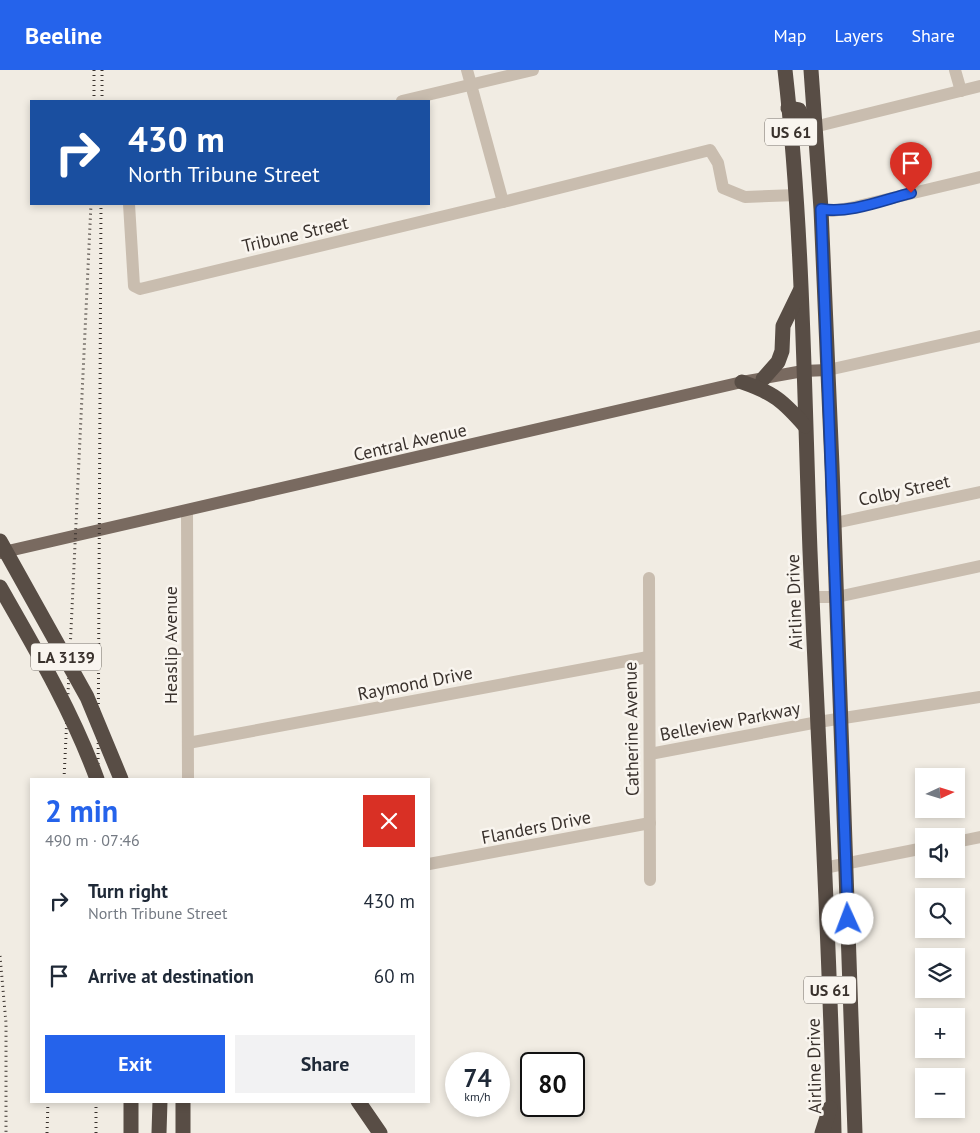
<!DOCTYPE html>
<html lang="en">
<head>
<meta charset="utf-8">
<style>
	body { margin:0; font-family:"PT Sans",sans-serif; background:#f2f2f3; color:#1f2937; height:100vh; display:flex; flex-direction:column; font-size:19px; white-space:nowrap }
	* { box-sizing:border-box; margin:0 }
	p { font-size:16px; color:#747a83 }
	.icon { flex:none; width:28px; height:28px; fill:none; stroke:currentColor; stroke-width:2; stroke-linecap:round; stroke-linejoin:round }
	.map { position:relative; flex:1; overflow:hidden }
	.drawer { position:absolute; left:30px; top:708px; width:400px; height:325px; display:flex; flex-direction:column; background:#fff; border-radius:0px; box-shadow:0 2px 8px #0003 }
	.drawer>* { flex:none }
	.guide { position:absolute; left:30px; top:30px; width:400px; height:105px; border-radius:0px; box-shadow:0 2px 8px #0003; background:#1a4fa0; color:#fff; overflow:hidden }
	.needle { width:32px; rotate:86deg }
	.controls { position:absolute; left:915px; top:698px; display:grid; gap:10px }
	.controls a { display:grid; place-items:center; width:50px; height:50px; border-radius:0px; background:#fff; box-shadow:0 2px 8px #0003; font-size:25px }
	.speed { position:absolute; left:445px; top:982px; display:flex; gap:10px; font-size:25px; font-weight:700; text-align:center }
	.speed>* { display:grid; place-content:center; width:65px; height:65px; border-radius:50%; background:#fff; box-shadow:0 2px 8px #0003; line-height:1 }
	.speed small { font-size:12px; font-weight:400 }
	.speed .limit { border:2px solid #111; border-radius:8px; background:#fff; color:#111 }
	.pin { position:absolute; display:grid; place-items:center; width:42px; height:42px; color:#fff; margin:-51px -21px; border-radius:50% 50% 50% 0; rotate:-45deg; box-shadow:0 0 5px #0007 }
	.pin .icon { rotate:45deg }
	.me { position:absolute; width:55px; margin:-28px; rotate:358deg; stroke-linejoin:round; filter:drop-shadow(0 0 4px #0008) }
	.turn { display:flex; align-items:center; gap:18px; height:105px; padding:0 15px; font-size:22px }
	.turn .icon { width:65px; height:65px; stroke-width:2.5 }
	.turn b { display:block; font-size:35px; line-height:42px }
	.round { display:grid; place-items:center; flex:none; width:52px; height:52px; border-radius:0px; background:#f2f2f3 }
	.head { display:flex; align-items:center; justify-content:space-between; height:85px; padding:0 15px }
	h1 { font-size:30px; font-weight:800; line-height:38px; color:#2563eb }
	.primary-button { display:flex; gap:10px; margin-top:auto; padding:10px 15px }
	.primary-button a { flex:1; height:58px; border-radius:0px; background:#2563eb; color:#fff; font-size:20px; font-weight:800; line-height:58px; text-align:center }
	.primary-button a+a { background:#f2f2f3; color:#1f2937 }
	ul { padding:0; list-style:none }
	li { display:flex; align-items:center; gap:15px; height:75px; padding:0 15px }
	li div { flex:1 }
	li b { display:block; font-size:19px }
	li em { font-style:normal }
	header { display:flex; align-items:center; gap:30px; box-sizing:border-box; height:70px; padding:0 25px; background:#2563eb; color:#fff }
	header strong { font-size:24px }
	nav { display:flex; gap:28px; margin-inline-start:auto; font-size:18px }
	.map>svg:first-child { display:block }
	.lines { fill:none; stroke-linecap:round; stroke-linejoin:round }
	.minor { stroke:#c9bdaf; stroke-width:12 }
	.major { stroke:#796a60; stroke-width:12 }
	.highway { stroke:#584d45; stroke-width:15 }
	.rail { stroke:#39312c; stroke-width:3; stroke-dasharray:1 4; stroke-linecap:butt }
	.highway-bridge { stroke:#584d45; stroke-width:15 }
	.route-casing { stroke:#184099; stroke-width:12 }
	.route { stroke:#2563eb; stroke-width:9 }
	.labels { text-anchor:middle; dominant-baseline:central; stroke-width:5; stroke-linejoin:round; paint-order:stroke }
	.shield { fill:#f9f5ef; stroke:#736c66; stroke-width:1 }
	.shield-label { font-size:16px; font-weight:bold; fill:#39312c }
	.street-label { font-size:18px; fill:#39312c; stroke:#f9f5ef }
</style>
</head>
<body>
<header>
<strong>Beeline</strong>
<nav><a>Map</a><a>Layers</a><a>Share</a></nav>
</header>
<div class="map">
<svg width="980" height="1063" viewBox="0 0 980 1063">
	<rect width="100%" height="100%" fill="#f1ece3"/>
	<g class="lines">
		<!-- minor -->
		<g class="minor">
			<polyline points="467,0 503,132"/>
			<polyline points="955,0 961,21"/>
			<polyline points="402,31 533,0"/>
			<polyline points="814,57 980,16"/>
			<polyline points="129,134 134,216 140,219 503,132 710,80 718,93 723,118 745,127 797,125"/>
			<polyline points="821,139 832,141 850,138 980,107"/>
			<polyline points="828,300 980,266"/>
			<polyline points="187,441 188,709"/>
			<polyline points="835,453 980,422"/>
			<polyline points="649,508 650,810"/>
			<polyline points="812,527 837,527 980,496"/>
			<polyline points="188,673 648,587"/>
			<polyline points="650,684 818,652 980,627"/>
			<polyline points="956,772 980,767"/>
			<polyline points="429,794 650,753"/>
			<polyline points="824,798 924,778"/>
		</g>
		<!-- major -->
		<polyline class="major" points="0,483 742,312 803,301 828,300"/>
		<!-- highway -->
		<g class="highway">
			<path d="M785,0C803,159 804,320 810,481C818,675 830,869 834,1063"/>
			<polyline points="811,0 821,139 832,396 855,1063"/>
			<polyline points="788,38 799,40 812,65"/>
			<polyline points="763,309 778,292 782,281 783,256 800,221"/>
			<path d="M742,312C774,323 783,331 805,356"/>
			<polyline points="183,1031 183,1063"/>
			<polyline points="358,1031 380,1063"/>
			<polyline points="131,1063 131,1031"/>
			<polyline points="159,1063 160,1031"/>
			<polyline points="822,1063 830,1038"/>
		</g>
		<!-- rail -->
		<g class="rail">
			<polyline points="94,0 94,31"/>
			<polyline points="102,31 102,0"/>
			<polyline points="64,709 91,134"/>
			<polyline points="98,709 101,134"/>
			<polyline points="0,886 6,953 6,1063"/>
			<polyline points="47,1063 48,1031"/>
			<polyline points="96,1063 96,1031"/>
		</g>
		<!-- highway-bridge -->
		<g class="highway-bridge">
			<polyline points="0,471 87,627 121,709"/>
			<path d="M0,517C36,580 72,641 97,709"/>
		</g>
	</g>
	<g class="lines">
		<defs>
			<path id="route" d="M848,849L821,139C850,144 883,130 911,123"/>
		</defs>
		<!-- route casing -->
		<use href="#route" class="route-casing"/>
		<!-- route -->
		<use href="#route" class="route"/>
	</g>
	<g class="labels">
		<!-- shield labels -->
		<g class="shield">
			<rect x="765" y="48.5" width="52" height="27" rx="4"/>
			<rect x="31" y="573.5" width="70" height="27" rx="4"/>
			<rect x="804" y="906.5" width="52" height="27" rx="4"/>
		</g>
		<g class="shield-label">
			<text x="791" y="62">US 61</text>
			<text x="66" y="587">LA 3139</text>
			<text x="830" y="920">US 61</text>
		</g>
		<!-- street labels -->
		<g class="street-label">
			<text transform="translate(295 164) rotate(-13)">Tribune Street</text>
			<text transform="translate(410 372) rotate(-13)">Central Avenue</text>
			<text transform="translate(904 420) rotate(-12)">Colby Street</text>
			<text transform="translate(794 532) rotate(-92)">Airline Drive</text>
			<text transform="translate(170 575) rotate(-90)">Heaslip Avenue</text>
			<text transform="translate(415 613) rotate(-11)">Raymond Drive</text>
			<text transform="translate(730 651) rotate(-11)">Belleview Parkway</text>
			<text transform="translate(631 659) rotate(-91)">Catherine Avenue</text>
			<text transform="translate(536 757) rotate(-11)">Flanders Drive</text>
			<text transform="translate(814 996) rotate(-91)">Airline Drive</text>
		</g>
	</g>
</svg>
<div class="controls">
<a><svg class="needle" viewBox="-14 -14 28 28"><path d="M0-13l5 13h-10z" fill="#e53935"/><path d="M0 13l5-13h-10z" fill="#747a83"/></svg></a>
<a><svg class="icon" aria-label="sound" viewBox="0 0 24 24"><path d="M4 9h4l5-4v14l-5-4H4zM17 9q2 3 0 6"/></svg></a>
<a><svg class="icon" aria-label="search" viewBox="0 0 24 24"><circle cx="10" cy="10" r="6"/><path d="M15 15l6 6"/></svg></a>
<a><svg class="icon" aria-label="layers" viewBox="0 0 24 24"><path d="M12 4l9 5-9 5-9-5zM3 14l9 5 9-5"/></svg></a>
<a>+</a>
<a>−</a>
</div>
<div class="speed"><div>74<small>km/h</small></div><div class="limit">80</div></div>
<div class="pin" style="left:911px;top:123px;background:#d93025"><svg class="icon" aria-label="arrive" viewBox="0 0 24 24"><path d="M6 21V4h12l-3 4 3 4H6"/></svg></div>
<svg class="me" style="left:848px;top:849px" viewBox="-20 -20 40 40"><circle r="19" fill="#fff"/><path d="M0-13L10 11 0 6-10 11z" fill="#2563eb"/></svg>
<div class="guide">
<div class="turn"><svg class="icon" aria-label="right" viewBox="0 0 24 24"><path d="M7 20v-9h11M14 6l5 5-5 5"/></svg><div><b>430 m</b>North Tribune Street</div></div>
</div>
<section class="drawer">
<div class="head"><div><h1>2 min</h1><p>490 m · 07:46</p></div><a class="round" style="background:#d93025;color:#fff"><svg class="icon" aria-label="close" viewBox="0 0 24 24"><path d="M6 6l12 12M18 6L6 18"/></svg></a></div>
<ul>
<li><svg class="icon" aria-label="right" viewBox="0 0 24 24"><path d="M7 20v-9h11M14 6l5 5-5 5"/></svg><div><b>Turn right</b><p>North Tribune Street</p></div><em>430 m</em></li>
<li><svg class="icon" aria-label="arrive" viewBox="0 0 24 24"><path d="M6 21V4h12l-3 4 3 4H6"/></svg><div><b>Arrive at destination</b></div><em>60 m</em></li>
</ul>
<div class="primary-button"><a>Exit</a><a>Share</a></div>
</section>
</div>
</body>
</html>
